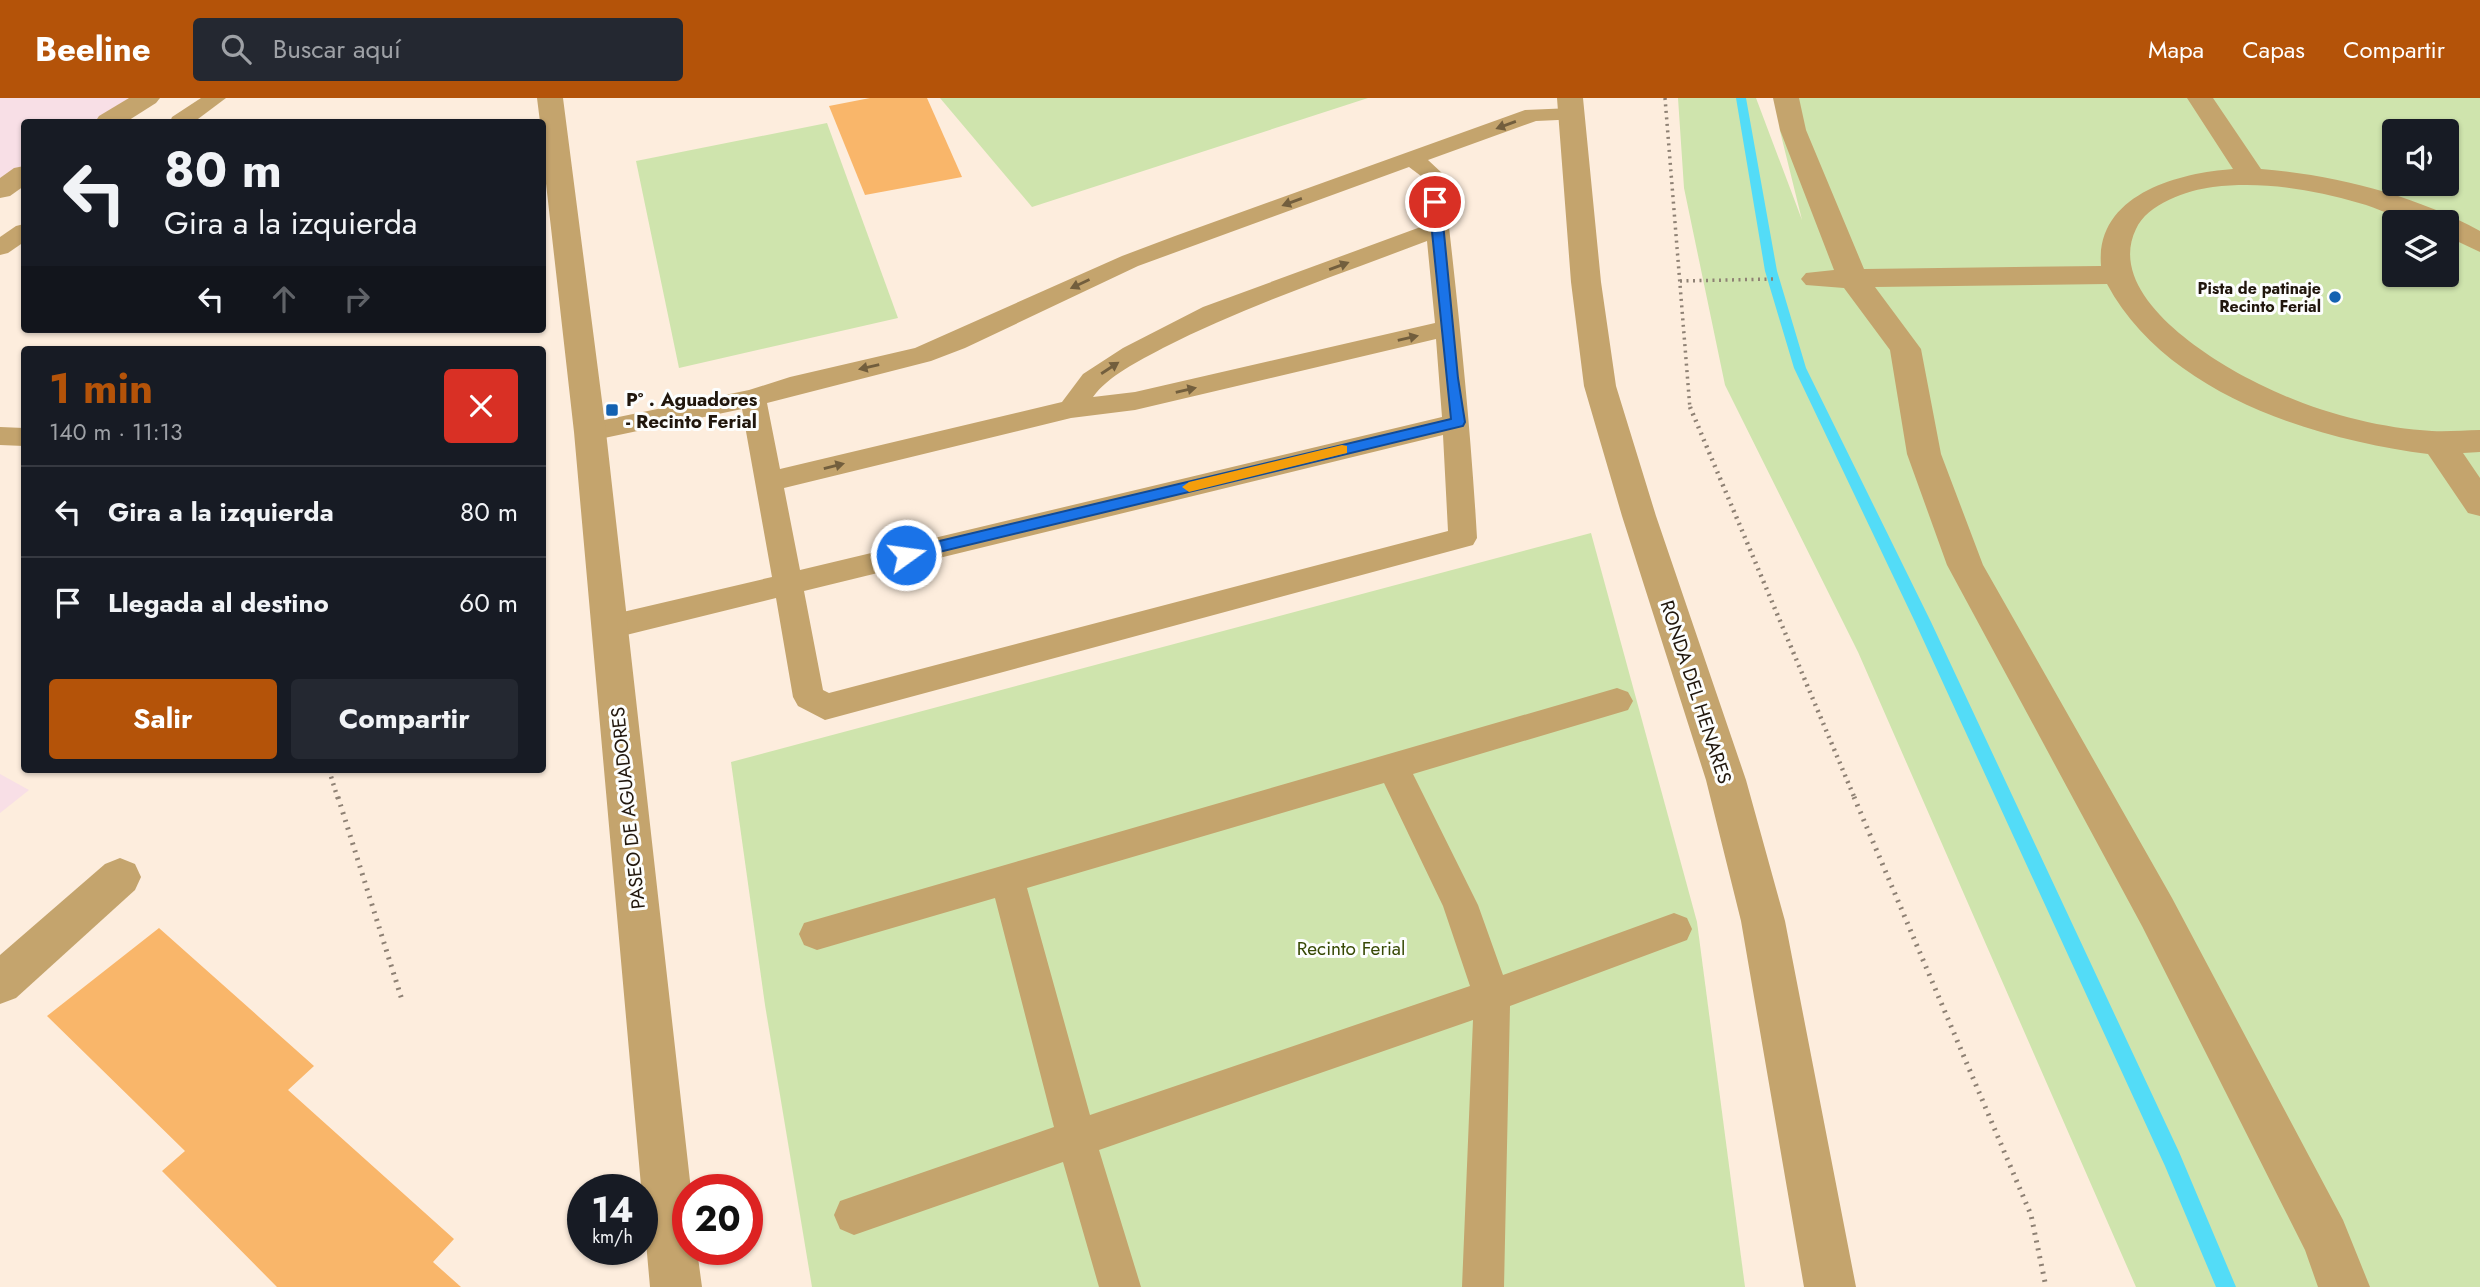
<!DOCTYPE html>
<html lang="es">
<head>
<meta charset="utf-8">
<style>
	body { margin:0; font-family:Jost,sans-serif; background:#242831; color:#f1f3f6; height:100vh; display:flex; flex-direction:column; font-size:26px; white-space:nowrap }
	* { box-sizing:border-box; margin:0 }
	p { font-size:23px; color:#9ea1a6 }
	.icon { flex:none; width:38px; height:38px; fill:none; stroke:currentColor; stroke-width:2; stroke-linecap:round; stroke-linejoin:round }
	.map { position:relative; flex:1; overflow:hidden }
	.details { position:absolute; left:21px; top:248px; width:525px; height:427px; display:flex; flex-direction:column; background:#171b24; border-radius:7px; box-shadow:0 2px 5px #0004 }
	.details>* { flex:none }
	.guide { position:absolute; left:21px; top:21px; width:525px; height:214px; border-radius:7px; box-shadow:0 2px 5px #0004; background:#171b24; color:#f1f3f6; overflow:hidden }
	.tools { position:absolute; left:2382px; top:21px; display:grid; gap:14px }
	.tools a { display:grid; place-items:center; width:77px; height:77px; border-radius:7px; background:#171b24; box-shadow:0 2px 5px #0004; font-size:35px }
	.speed { position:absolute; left:567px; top:1076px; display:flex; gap:14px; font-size:35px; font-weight:700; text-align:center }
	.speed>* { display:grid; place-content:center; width:91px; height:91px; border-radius:50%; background:#171b24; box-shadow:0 2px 5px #0004; line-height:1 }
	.speed small { font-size:18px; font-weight:400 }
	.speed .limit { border:10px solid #d22; background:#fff; color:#111 }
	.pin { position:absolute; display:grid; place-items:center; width:60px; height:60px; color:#fff; margin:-30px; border:4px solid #fff; border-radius:50%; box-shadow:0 2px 7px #0007 }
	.me { position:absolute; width:77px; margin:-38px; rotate:76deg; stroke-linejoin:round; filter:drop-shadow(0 0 5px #0008) }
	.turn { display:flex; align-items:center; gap:24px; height:147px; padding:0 28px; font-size:32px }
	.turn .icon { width:91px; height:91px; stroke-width:2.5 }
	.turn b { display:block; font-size:49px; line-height:60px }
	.lanes { display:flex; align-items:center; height:66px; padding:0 28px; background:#0003; justify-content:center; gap:35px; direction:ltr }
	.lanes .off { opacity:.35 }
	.round { display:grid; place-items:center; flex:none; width:74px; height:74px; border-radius:7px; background:#242831 }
	.overview { display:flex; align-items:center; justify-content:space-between; height:119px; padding:0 28px }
	h1 { font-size:42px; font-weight:700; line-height:52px; color:#b45309 }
	.cta { display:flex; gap:14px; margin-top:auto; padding:14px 28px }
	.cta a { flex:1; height:80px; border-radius:7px; background:#b45309; color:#fff; font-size:28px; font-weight:700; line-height:80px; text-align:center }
	.cta a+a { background:#242831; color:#f1f3f6 }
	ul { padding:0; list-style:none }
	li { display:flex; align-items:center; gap:21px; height:91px; padding:0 28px; border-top:2px solid #363941 }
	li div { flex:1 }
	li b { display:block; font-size:26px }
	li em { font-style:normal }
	header { display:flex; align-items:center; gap:42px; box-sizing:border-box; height:98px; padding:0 35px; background:#b45309; color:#fff }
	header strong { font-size:33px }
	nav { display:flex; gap:38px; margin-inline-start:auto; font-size:24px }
	.search { width:490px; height:63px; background:#242831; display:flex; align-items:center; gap:18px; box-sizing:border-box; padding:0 24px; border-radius:7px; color:#9ea1a6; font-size:26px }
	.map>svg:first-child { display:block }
	.education { fill:#f8dfe6 }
	.green { fill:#cfe4ad; fill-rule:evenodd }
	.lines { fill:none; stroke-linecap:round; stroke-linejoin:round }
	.stream { fill:#53dcf7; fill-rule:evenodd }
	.building { fill:#f9b66a }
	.path-far2 { stroke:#8e8174; stroke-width:3.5; stroke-dasharray:2 4.5; stroke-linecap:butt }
	.path-far1 { stroke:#8e8174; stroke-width:4.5; stroke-dasharray:2 5; stroke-linecap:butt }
	.path { stroke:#8e8174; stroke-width:5; stroke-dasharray:2 6; stroke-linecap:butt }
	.service { fill:#c4a46d; fill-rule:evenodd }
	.pedestrian { fill:#c4a46d; fill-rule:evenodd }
	.minor { fill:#c4a46d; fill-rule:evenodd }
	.oneway { fill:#725e3d }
	.route { fill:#1a73e8; stroke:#114b97; stroke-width:2 }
	.slow { fill:#f59e0b }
	.poi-dot { fill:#1462b1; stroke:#fdfefd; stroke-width:2.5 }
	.labels { text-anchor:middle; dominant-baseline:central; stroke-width:6; stroke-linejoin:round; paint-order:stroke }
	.far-poi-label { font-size:16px; font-weight:bold; fill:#21170d; stroke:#fdfefd; text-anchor:end }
	.poi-label { font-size:19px; font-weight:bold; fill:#21170d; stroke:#fdfefd; text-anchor:start }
	.street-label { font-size:19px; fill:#21170d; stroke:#fdfefd }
	.park-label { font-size:19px; fill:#374905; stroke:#fdfefd }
</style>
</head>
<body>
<header>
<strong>Beeline</strong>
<div class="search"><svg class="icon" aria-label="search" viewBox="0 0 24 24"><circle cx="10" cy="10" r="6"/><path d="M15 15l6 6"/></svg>Buscar aquí</div>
<nav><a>Mapa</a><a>Capas</a><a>Compartir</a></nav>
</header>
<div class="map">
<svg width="2480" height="1189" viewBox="0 0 2480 1189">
	<rect width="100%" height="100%" fill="#fdeddd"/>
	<!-- education -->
	<g class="education">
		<polygon points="0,0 127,0 129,4 94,24 24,24 24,67 0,82"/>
		<polygon points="0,676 29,692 0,715"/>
	</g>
	<!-- green -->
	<g class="green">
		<polygon points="940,0 1368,0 1032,109"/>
		<path d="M1678,0H1756L1802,122L1780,33L1777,0H2480V1189H2136L1858,554L1725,287L1684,90ZM2394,33H2446V86H2394ZM2394,124H2446V177H2394Z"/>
		<polygon points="827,25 898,220 679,270 636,63"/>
		<polygon points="1591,435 1697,824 1745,1189 812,1189 765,907 731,664"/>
	</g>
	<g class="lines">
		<!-- stream -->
		<polygon class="stream" points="1736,0 1746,0 1777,173 1806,270 1931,524 2179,1054 2236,1189 2216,1189 2165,1068 1915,524 1794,270 1765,173"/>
	</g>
	<!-- building -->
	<g class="building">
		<polygon points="870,0 927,0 962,79 865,97 829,8"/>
		<polygon points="159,830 314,968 288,992 454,1141 433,1164 461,1189 277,1189 162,1073 185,1053 47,918"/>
	</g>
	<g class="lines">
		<!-- path-far2 -->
		<g class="path-far2">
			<polyline points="1665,0 1690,311"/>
			<polyline points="1680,183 1774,181"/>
		</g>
		<!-- path-far1 -->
		<g class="path-far1">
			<polyline points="1690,309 1855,701"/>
			<polyline points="329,672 338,701"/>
		</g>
		<!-- path -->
		<g class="path">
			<polyline points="338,699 402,902"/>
			<polyline points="1854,699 2031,1117 2046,1189"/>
		</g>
		<!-- service -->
		<g class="service">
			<polygon points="201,0 226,0 194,24 170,24 172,19"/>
			<path d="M1572,10L1580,11L1583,16L1580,21L1536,23L1428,62L1443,76C1457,198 1470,318 1477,440L1473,447L825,622L798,608L793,599L776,500L610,541L599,537L595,529L599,521L610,517L772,479L742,311L590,343L580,341L577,334L580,327L749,292L790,279L915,250L1122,158L1175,138L1525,12ZM1409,69L1421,78L1426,127L1203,209L1123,250L1083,276L1062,304L780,371L767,305L931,263L965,250L1138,168ZM1427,143L1435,225L1135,294L1093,299C1109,277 1139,263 1163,250C1248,207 1338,177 1427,143ZM1436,241L1442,319L800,472L784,390L1071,320L1135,312ZM1443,337L1448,433L829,595L823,592L804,493Z"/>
			<polygon points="24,126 24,144 8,155 0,157 0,139 16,128"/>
			<polygon points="0,329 24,330 24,348 0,347"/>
			<path d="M1617,590L1628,594L1633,603L1628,612L1413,676L1478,807L1503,877L1674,815L1687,820L1692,831L1687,842L1510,908L1504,1189H1462L1473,922L1099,1052L1141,1189H1099L1063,1064L854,1137L840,1131L834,1117L840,1103L1054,1029L995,800L817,852L804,847L799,836L804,825ZM1384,685L1443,808L1470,888L1090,1017L1027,790Z"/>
		</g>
		<!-- pedestrian -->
		<path class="pedestrian" d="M1773,0H1799L1806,32L1864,171L2101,168C2095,97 2177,75 2233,71L2187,0H2213L2261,71C2335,77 2414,97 2480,133V154L2446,138V124C2436,124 2424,126 2415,124C2396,120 2378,110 2359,105C2312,91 2262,83 2213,89C2188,92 2147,106 2136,131C2104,197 2210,262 2259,286C2311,312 2374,330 2432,333C2448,334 2464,332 2480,332V354L2463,355L2480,380V418L2468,415L2428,356C2313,341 2166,296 2107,186L1875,189L1921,251L1941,356L1983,467L2172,800L2343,1122L2370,1189H2318L2305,1152L2142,828L1947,467L1907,356L1890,252L1844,190L1806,187L1801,181L1806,175L1834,172L1780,32Z"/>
		<!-- minor -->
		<g class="minor">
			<polygon points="129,0 160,0 156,5 126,24 95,24 99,18"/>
			<polygon points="537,0 563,0 606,334 691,1092 688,1092 688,1152 697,1152 702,1189 650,1189 574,334 542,50 542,24 540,24"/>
			<polygon points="1557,0 1583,0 1601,184 1616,288 1656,418 1746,682 1785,823 1856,1189 1804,1189 1741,823 1706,682 1622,418 1584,288 1571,184"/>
			<polygon points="24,68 24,88 10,98 0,100 0,80 14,70"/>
			<polygon points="120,760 135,766 141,779 135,792 16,900 0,906 0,857 105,766"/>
		</g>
	</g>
	<!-- one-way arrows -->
	<defs><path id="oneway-solid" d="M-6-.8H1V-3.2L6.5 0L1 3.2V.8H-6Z" transform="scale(1.75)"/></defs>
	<g class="oneway">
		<use href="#oneway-solid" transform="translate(1506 27) rotate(160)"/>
		<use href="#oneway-solid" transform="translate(1292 104) rotate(160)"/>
		<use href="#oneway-solid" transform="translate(1339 168) rotate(-20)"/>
		<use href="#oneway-solid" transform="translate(1080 186) rotate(155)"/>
		<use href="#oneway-solid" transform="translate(1408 240) rotate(-13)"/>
		<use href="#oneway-solid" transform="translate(869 269) rotate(167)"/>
		<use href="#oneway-solid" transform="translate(1110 270) rotate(-33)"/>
		<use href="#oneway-solid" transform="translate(1186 292) rotate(-13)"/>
		<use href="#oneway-solid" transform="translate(834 368) rotate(-14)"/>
	</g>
	<!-- route -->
	<polygon class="route" points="1435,100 1441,104 1458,280 1465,324 1463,328 906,462 901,461 899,457 901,453 906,451 1451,321 1429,104"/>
	<!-- slow -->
	<polygon class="slow" points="1342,347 1347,348 1347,355 1189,394 1182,389 1189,384"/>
	<!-- markers -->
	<g class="poi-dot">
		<circle cx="2335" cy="199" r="7"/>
		<rect x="605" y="305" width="14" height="14" rx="3.5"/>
	</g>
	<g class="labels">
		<!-- far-poi labels -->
		<g class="far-poi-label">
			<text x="2321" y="190">Pista de patinaje<tspan x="2321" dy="18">Recinto Ferial</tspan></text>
		</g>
		<!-- poi labels -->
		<g class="poi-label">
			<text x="626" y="301">Pº . Aguadores<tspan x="626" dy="22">- Recinto Ferial</tspan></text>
		</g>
		<!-- street labels -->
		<g class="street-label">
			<text transform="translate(1696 594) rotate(72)">RONDA DEL HENARES</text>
			<text transform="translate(628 710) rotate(-96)">PASEO DE AGUADORES</text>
		</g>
		<!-- park labels -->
		<g class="park-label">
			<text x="1351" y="850">Recinto Ferial</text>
		</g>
	</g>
</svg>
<div class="tools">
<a><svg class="icon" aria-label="sound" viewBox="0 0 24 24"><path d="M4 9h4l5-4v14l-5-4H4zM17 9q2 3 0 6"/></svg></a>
<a><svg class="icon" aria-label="layers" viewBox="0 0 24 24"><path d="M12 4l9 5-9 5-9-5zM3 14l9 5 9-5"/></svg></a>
</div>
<div class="speed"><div>14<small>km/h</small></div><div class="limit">20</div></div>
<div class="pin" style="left:1435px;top:104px;background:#d93025"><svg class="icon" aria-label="arrive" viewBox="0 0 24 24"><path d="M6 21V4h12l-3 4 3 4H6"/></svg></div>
<svg class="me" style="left:906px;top:457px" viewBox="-20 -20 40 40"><circle r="17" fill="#1a73e8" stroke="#fff" stroke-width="3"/><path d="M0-11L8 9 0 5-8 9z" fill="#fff"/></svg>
<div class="guide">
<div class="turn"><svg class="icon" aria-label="left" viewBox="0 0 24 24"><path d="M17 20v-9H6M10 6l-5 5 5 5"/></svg><div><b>80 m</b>Gira a la izquierda</div></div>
<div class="lanes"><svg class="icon" aria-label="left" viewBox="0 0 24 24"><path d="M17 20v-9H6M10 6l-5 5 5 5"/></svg><svg class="icon off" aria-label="ahead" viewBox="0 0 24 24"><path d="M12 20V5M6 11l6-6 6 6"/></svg><svg class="icon off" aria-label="right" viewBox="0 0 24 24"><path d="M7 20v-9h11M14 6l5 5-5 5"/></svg></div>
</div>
<section class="details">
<div class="overview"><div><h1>1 min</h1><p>140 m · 11:13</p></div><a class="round" style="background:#d93025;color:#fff"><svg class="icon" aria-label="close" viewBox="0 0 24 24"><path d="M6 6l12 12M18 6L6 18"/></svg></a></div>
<ul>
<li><svg class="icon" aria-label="left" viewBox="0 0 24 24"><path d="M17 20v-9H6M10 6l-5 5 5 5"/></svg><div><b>Gira a la izquierda</b></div><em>80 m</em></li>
<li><svg class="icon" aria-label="arrive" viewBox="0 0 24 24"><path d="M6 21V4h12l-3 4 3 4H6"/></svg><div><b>Llegada al destino</b></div><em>60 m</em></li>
</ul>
<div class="cta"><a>Salir</a><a>Compartir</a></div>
</section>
</div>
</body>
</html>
